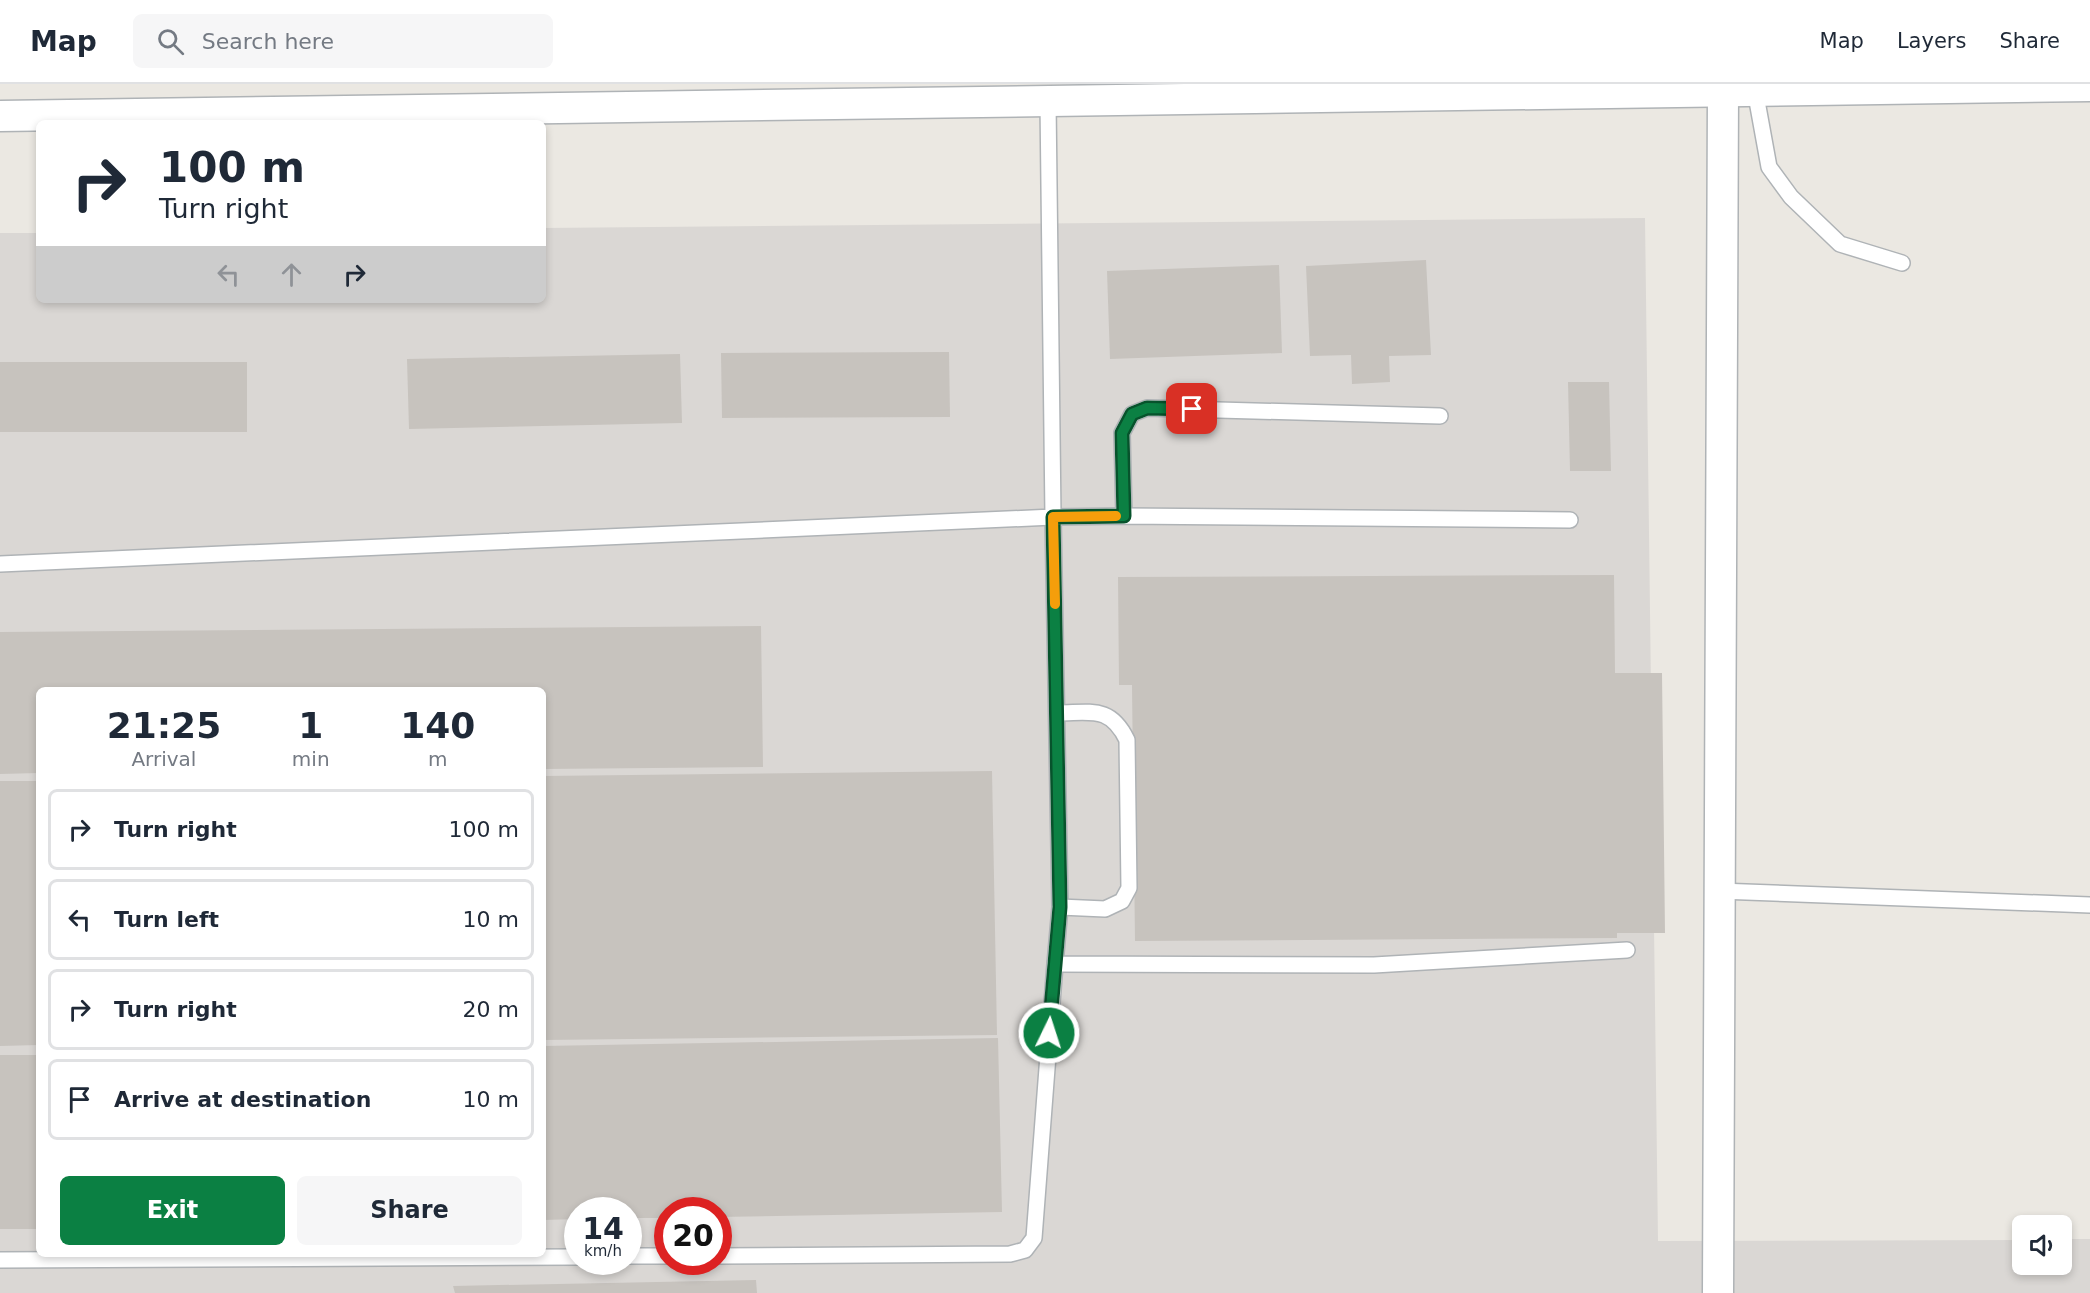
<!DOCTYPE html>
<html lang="en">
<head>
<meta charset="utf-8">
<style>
	body { margin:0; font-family:"DejaVu Sans",sans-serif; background:#f6f6f7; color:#1f2937; height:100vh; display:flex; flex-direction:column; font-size:22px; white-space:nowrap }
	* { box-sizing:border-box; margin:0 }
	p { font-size:20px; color:#747a83 }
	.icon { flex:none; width:33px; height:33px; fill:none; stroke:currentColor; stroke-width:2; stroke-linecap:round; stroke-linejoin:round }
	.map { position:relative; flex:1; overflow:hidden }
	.drawer { position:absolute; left:36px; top:603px; width:510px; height:570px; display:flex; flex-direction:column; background:#fff; border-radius:9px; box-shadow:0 3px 9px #0003 }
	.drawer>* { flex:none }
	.top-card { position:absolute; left:36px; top:36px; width:510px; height:183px; border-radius:9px; box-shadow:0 3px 9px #0003; background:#fff; color:#1f2937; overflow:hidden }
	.tools { position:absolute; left:2012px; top:1131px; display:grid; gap:12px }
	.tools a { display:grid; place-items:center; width:60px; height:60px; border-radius:9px; background:#fff; box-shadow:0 3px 9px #0003; font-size:30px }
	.speed { position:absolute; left:564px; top:1113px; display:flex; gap:12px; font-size:30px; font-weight:700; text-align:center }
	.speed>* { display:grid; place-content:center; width:78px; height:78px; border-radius:50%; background:#fff; box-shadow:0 3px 9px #0003; line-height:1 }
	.speed small { font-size:15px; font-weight:400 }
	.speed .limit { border:9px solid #d22; background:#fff; color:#111 }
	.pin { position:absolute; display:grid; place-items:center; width:51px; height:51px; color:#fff; margin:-26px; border-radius:12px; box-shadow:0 3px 9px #0006 }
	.me { position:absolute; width:66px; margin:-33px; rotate:4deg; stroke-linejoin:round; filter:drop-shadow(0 0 4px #0008) }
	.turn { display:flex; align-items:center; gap:21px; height:126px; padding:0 24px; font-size:27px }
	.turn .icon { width:78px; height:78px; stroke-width:2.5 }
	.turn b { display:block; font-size:42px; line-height:51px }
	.lanes { display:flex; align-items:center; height:57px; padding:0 24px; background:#0003; justify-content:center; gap:30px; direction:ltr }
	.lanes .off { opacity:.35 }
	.eta { display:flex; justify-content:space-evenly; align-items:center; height:102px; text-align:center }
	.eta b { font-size:36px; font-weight:600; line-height:42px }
	.button { display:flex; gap:12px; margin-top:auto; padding:12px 24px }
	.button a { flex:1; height:69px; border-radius:9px; background:#0b8043; color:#fff; font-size:24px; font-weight:600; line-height:69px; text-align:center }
	.button a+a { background:#f6f6f7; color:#1f2937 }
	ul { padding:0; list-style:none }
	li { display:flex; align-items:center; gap:18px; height:81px; margin:0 12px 9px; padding:0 12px; border:3px solid #e0e1e3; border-radius:9px }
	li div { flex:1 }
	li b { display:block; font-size:22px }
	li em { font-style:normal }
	header { display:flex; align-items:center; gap:36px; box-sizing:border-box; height:84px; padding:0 30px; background:#fff; border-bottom:2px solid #e0e1e3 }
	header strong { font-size:28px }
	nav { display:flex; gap:33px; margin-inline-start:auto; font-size:21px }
	.search { width:420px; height:54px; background:#f6f6f7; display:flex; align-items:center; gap:15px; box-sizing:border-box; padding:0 21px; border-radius:9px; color:#747a83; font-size:22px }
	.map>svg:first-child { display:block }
	.industrial { fill:#dad7d4; fill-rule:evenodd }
	.building { fill:#c7c3be }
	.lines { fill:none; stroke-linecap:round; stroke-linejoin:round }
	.service-casing { stroke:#afb3b6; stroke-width:18 }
	.minor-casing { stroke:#afb3b6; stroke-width:33 }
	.service { stroke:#fff; stroke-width:15 }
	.minor { stroke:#fff; stroke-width:30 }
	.route-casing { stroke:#07532c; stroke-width:15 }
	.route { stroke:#0b8043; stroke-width:10 }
	.slow { stroke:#f59e0b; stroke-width:10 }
</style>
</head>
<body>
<header>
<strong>Map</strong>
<div class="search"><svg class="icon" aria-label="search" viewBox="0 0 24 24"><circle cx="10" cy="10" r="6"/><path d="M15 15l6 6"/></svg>Search here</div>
<nav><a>Map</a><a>Layers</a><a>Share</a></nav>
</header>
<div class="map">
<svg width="2090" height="1209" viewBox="0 0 2090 1209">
	<rect width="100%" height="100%" fill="#ebe8e2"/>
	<!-- industrial -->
	<path class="industrial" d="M1645,134L1658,1157L2022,1156V1180H2061V1155H2090V1209H0V149H39V216H543V144ZM39,606H543V1170H39ZM578,1126H628V1178H578ZM668,1126H718V1178H668Z"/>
	<!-- building -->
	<g class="building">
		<polygon points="1426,176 1431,271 1389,272 1390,298 1352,300 1351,271 1310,272 1306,182"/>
		<polygon points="1279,181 1282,269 1110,275 1107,187"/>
		<polygon points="949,268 950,333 722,334 721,269"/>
		<polygon points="680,270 682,339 409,345 407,275"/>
		<rect x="0" y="278" width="247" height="70"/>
		<polygon points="1568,298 1609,298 1611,387 1570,387"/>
		<polygon points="1614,491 1615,589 1662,589 1665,849 1617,849 1617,854 1135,857 1132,601 1119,601 1118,493"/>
		<polygon points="761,542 763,683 543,685 543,606 39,606 39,689 0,690 0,548"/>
		<polygon points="992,687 997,951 543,956 543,692"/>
		<polygon points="0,697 39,697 39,961 0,962"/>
		<polygon points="998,954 1002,1128 718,1133 718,1126 668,1126 668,1134 628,1134 628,1126 578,1126 578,1135 543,1136 543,962"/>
		<rect x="0" y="971" width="39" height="174"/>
		<polygon points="756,1196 757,1209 455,1209 453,1202"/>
	</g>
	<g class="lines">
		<defs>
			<g id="service">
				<polyline points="1755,6 1769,83 1791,113 1840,160 1902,179"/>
				<polyline points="1124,432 1122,349 1132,330 1147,324 1440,332"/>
				<polyline points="1570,436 1124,432 1053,433 1060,823 1055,880 1374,881 1627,866"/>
				<polyline points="0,480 1053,433 1048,18"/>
				<path d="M1057,629C1091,629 1110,621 1127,656L1129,804L1122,817L1105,825L1060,823"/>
				<polyline points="1719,807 2090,821"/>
				<polyline points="628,1172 668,1172"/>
				<polyline points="718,1172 1010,1170 1025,1166 1034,1154 1055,880"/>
				<polyline points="0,1176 578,1173"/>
			</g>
			<g id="minor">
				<polyline points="0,32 2090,2"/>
				<polyline points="1718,1209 1723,8"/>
			</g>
		</defs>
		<!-- service casing -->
		<use href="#service" class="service-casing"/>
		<!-- minor casing -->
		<use href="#minor" class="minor-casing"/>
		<!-- service -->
		<use href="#service" class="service"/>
		<!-- minor -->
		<use href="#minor" class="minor"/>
	</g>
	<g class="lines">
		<defs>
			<polyline id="route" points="1049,949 1060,823 1053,433 1124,432 1122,349 1132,330 1147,324 1192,325"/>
		</defs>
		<!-- route casing -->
		<use href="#route" class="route-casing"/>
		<!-- route -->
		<use href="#route" class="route"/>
		<!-- slow -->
		<polyline class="slow" points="1055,520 1053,433 1116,432"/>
	</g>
</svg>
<div class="tools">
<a><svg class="icon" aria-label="sound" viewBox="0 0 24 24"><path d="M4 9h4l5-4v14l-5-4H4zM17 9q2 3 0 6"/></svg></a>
</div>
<div class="speed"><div>14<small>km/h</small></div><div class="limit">20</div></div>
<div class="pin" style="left:1192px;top:325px;background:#d93025"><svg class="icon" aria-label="arrive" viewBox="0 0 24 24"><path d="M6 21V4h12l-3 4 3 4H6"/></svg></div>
<svg class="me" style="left:1049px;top:949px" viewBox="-20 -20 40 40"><circle r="17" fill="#0b8043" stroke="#fff" stroke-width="3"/><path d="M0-11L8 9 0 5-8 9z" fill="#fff"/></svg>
<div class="top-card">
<div class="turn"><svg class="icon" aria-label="right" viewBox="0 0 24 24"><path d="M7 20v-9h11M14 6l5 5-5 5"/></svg><div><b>100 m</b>Turn right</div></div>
<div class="lanes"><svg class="icon off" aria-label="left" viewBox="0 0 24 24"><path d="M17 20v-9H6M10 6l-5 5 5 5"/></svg><svg class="icon off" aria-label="ahead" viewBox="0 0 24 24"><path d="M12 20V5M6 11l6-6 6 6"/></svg><svg class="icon" aria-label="right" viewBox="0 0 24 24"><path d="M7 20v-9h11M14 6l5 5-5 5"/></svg></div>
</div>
<section class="drawer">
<div class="eta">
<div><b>21:25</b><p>Arrival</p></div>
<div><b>1</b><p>min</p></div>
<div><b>140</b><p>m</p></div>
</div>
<ul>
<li><svg class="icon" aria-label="right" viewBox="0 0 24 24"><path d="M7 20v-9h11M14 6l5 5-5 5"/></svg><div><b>Turn right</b></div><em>100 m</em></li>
<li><svg class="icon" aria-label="left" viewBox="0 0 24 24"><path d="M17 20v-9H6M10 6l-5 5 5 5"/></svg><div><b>Turn left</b></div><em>10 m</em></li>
<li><svg class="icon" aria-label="right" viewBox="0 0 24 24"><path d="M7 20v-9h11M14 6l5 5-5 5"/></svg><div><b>Turn right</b></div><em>20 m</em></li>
<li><svg class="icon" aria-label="arrive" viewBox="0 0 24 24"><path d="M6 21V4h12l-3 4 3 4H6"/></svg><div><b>Arrive at destination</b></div><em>10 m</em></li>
</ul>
<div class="button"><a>Exit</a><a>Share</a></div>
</section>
</div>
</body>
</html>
